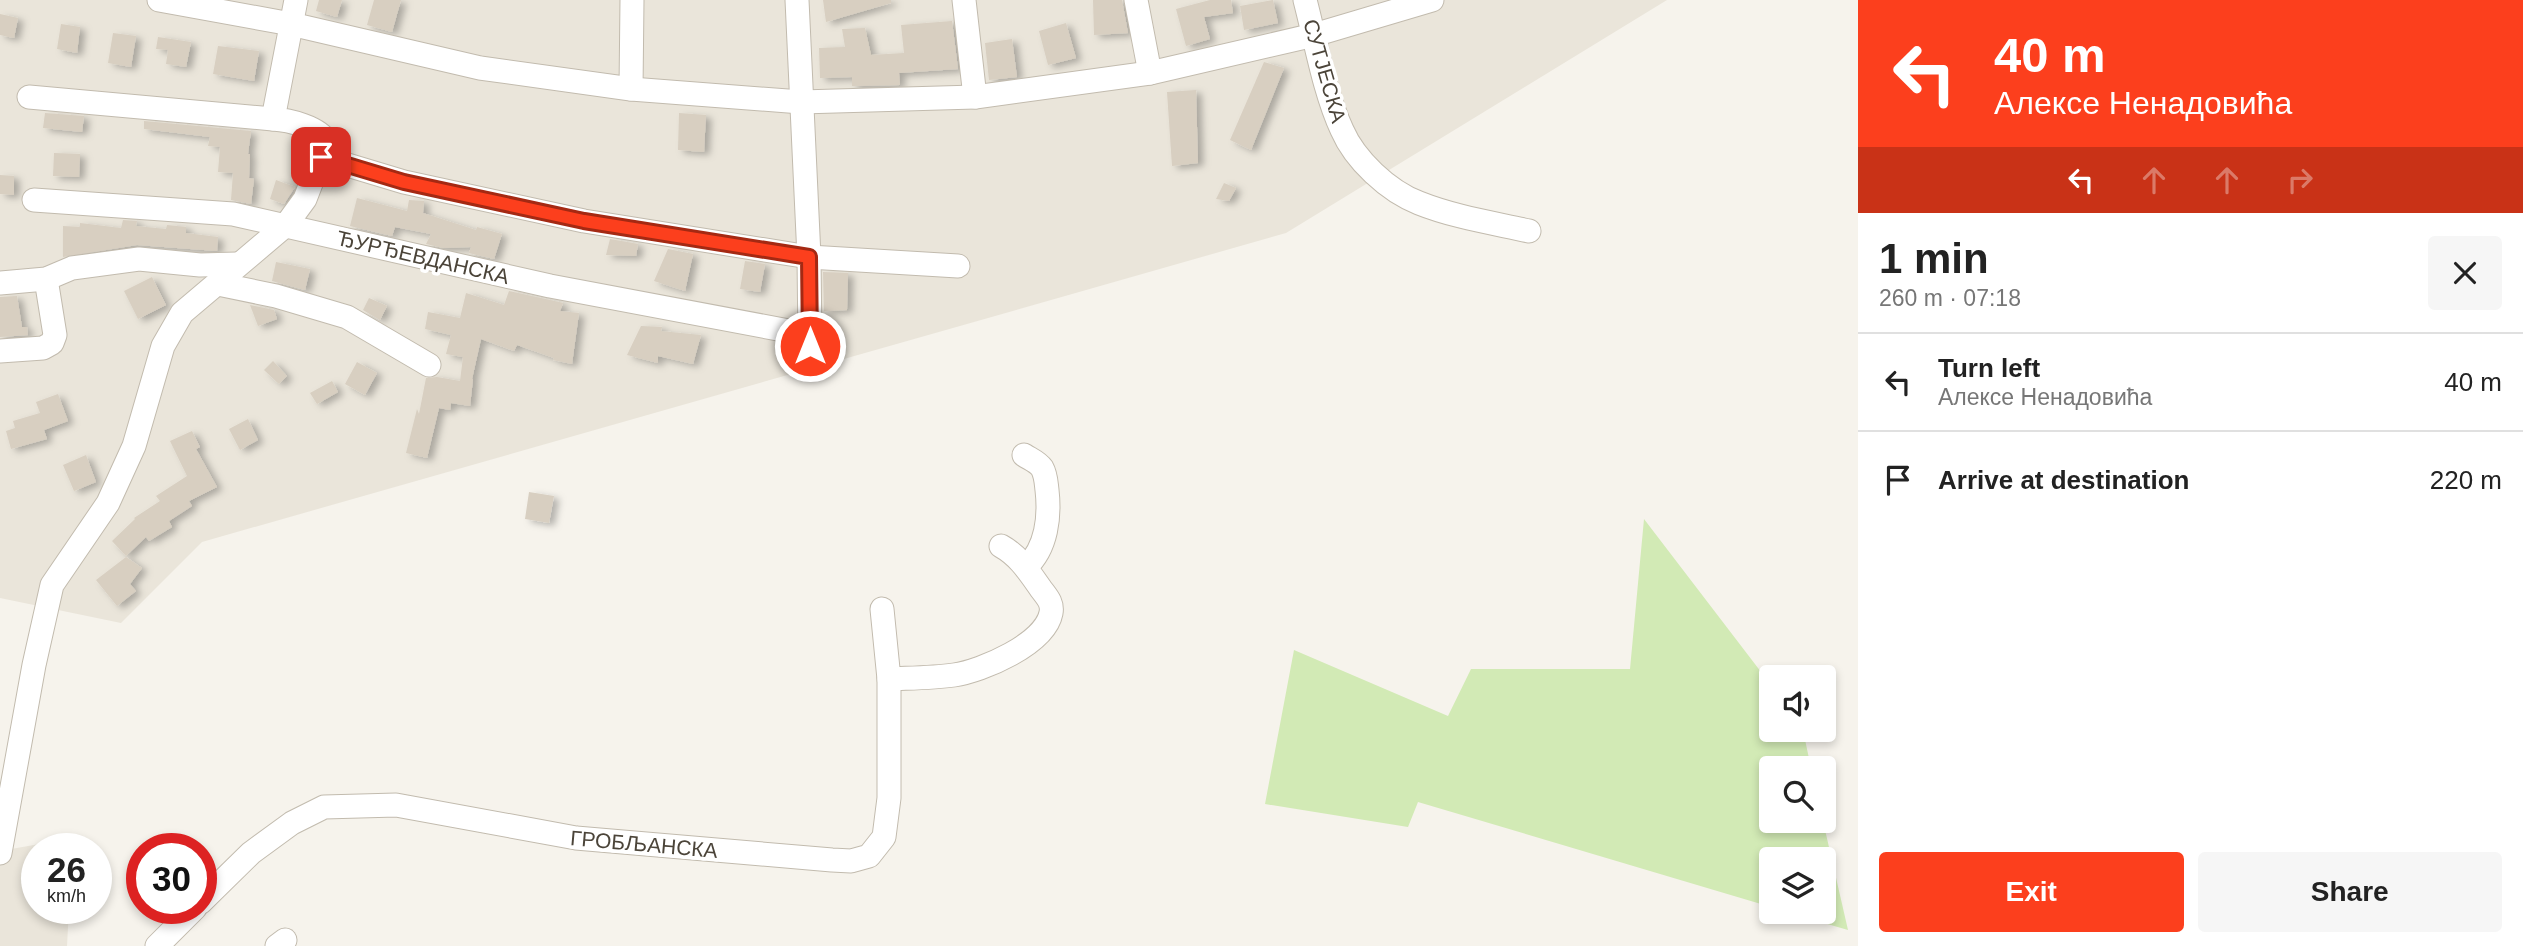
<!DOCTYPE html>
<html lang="en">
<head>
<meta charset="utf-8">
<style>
	body { margin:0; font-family:Helvetica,sans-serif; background:#f6f6f6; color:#222; height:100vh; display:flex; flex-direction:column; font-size:26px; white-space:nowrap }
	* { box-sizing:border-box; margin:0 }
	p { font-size:23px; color:#767676 }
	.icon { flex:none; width:38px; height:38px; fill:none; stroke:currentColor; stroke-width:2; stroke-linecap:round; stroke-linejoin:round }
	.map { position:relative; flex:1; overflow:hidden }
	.side { display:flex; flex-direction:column; background:#fff; width:665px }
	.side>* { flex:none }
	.guide { background:#fc3f1d; color:#fff; overflow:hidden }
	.buttons { position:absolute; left:1759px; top:665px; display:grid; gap:14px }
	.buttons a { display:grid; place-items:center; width:77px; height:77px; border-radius:7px; background:#fff; box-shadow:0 4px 10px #0003; font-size:35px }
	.speed { position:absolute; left:21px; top:833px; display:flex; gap:14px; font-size:35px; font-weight:700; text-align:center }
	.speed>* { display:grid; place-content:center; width:91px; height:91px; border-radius:50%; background:#fff; box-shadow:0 4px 10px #0003; line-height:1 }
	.speed small { font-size:18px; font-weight:400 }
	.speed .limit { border:10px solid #d22; background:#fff; color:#111 }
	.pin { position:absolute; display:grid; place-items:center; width:60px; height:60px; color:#fff; margin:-30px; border-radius:14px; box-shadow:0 4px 10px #0006 }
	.me { position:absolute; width:77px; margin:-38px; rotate:0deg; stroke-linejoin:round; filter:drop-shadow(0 0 5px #0008) }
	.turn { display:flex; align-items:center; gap:24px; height:147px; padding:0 21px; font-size:32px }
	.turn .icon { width:91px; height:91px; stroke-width:2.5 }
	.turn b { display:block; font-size:49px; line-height:60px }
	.lanes { display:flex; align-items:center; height:66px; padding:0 21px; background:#0003; justify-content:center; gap:35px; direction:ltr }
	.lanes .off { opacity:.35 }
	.round { display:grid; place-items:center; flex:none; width:74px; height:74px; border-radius:7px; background:#f6f6f6 }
	.headline { display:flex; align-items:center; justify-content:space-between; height:119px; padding:0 21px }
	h1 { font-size:42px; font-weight:700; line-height:52px }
	.button { display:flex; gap:14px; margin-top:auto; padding:14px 21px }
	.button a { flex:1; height:80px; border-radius:7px; background:#fc3f1d; color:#fff; font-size:28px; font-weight:700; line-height:80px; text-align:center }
	.button a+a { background:#f6f6f6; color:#222 }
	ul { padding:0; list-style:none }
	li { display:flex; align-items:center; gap:21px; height:98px; padding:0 21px; border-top:2px solid #e0e0e0 }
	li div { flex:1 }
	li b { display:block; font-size:26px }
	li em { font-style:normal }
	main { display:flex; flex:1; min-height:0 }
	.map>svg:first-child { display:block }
	.residential { fill:#eae5da }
	.green { fill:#d2eab5 }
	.building { fill:#d8cfc1; filter:url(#shadow) }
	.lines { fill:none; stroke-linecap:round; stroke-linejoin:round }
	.minor-casing { stroke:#c2bbae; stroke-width:25 }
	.minor { stroke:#fff; stroke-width:23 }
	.route-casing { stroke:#a42913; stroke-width:18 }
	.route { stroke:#fc3f1d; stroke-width:12 }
	.labels { text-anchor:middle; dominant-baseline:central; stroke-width:7; stroke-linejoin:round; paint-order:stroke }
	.street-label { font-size:21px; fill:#4b4439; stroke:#fff }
</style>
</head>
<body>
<main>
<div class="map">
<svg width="1858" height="946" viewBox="0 0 1858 946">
	<defs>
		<filter id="shadow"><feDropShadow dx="5.5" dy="3" stdDeviation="3.5" flood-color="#0004"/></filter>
	</defs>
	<rect width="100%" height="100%" fill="#f6f3ec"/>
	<!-- residential -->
	<g class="residential">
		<polygon points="0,0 1667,0 1286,233 202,542 121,623 0,598"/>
		<polygon points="73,838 73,849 37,849 37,908 69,908 67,946 0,946 0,851"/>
	</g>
	<!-- green -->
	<polygon class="green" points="1644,519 1771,685 1771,730 1803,730 1811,768 1771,768 1771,821 1823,821 1848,930 1786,912 1824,912 1824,859 1771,859 1771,907 1418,802 1408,827 1265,804 1294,650 1448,716 1471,669 1630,669"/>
	<!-- building -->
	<g class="building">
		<polygon points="319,0 342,0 337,17 316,11"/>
		<polygon points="374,0 401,0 392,32 367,25"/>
		<polygon points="823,0 891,0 891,3 826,22"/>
		<polygon points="1093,0 1122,0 1128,33 1094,35"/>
		<polygon points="1210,0 1231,0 1233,13 1204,17 1210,39 1186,46 1176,9"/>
		<polygon points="1273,0 1278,23 1244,30 1240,6"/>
		<polygon points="0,14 18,18 14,38 0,35"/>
		<polygon points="952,21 958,69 899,73 900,85 852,86 852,77 820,78 819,48 845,47 842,29 865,28 871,55 904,53 901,25"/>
		<polygon points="1066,23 1076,58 1048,65 1039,31"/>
		<polygon points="61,24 80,27 77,53 57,49"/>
		<polygon points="113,33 136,36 131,67 108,63"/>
		<polygon points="158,37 191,42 186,67 166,64 168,50 156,49"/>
		<polygon points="1012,39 1017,77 989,80 985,43"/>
		<polygon points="218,46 259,51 254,81 213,74"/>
		<polygon points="1264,62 1284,68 1251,150 1230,140"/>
		<polygon points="1196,90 1198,163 1172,166 1167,92"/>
		<polygon points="45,113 84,116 82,132 43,128"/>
		<polygon points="679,113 706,115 704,152 678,150"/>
		<polygon points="144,121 251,131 248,154 250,154 249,178 254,179 251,204 231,200 233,173 218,172 220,147 208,146 210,137 144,129"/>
		<polygon points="54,153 80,154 79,177 53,176"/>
		<polygon points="0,175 14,176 14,195 0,194"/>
		<polygon points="276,180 295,187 284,204 270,199"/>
		<polygon points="1224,183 1236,188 1229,201 1216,199"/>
		<polygon points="357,198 407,211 409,200 424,201 423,213 476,230 477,227 502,234 494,259 469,253 471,247 444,248 426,244 431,234 395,227 392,236 350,226"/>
		<polygon points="123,220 137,221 136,226 166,229 167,225 186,227 186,233 218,237 217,251 137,245 63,257 63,226 80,227 80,223 121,228"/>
		<polygon points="610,239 638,244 636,256 606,255"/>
		<polygon points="668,249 693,254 685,291 654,281"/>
		<polygon points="745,261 765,264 760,292 740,289"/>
		<polygon points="276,262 310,269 305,290 272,281"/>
		<polygon points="823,272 848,273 847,310 824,311"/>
		<polygon points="152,277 166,305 138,319 124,291"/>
		<polygon points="509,291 559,302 563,303 560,311 579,313 572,364 553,360 554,358 517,345 514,351 481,339 472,379 473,379 470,406 451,403 450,410 439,408 427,458 406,453 417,409 419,414 426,378 437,377 460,381 463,357 446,354 451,335 425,329 428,312 460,318 466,293 504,305"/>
		<polygon points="17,296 22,327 27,327 28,335 0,337 0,297"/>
		<polygon points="369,298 387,306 380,320 363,310"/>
		<polygon points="250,305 274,310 277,319 258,326"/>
		<polygon points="641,326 662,327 661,331 701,335 693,364 658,356 658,363 627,355"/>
		<polygon points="273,361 287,376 279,384 264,370"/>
		<polygon points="357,362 377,373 365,395 345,384"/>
		<polygon points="332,381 338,392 317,404 310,393"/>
		<polygon points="58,394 68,421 44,430 47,439 11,449 6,431 15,428 13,421 40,413 36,402"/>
		<polygon points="248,419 258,440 240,450 229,429"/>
		<polygon points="192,431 200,447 196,449 217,487 189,501 192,506 169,521 172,527 149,541 146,537 126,556 112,541 135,519 134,518 160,501 156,496 187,476 170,441"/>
		<polygon points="86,455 96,482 74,491 63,465"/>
		<polygon points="529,492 554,496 549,523 525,519"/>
		<polygon points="126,557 142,568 130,584 136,591 117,606 96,580"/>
	</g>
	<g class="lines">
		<defs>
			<g id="minor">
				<polyline points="159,0 291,24 480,68 631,89 801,102 975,97 1150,73 1314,35 1432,0"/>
				<polyline points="797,0 809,257 810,346"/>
				<polyline points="964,0 975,97"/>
				<polyline points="1136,0 1150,73"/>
				<path d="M1305,0C1316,42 1324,91 1342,130C1355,160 1388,191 1419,203C1454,217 1493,223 1529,231"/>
				<polyline points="631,89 632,0"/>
				<polyline points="29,97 273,119"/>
				<polyline points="321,157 404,182 584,221 809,257 958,266"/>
				<polyline points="34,200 233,214 550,286 810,335"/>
				<polyline points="0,283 46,279 72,268 139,259 200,265 237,264"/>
				<polyline points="218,284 276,296 347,317 429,365"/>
				<polyline points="0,351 43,348 52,343 55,335 46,279"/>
				<path d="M1024,455C1030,459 1038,462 1042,468C1046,475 1046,482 1047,490C1050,516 1047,548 1026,567"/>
				<path d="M889,679C910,678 933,678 954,675C982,671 1045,644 1051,613C1053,603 1047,597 1041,589C1029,572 1019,556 1001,546"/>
				<path d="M0,853L34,665L52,585L108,503L134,446L163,346L182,313L286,225L305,199L327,142C319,127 289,120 273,119L296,0"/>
				<polyline points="201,902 251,853 292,823 324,807 396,805 576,838 832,860 851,861 869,856 884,837 889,798 889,679 882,609"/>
				<polyline points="157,946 195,908"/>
				<polyline points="277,946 285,940"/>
			</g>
		</defs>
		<!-- minor casing -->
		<use href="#minor" class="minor-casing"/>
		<!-- minor -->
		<use href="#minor" class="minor"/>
	</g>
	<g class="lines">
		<defs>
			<polyline id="route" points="321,157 404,182 584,221 809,257 810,346"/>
		</defs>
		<!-- route casing -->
		<use href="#route" class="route-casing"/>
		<!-- route -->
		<use href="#route" class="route"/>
	</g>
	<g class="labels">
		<!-- street labels -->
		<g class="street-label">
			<text transform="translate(1325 71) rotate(74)">СУТЈЕСКА</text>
			<text transform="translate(423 257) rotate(13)">ЂУРЂЕВДАНСКА</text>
			<text transform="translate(644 844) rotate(5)">ГРОБЉАНСКА</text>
		</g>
	</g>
</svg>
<div class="buttons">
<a><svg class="icon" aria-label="sound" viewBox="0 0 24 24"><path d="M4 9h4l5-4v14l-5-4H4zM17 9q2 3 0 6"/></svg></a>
<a><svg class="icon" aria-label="search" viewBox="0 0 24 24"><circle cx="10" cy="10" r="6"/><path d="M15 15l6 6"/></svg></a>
<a><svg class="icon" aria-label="layers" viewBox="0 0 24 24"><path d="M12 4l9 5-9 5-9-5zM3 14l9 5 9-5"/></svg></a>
</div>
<div class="speed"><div>26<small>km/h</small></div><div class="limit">30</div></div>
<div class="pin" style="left:321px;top:157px;background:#d93025"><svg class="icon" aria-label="arrive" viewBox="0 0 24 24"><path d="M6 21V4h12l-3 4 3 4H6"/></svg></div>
<svg class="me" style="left:810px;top:346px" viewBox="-20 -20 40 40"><circle r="17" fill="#fc3f1d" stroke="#fff" stroke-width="3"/><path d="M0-11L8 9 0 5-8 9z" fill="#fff"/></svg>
</div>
<section class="side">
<div class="guide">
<div class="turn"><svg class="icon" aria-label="left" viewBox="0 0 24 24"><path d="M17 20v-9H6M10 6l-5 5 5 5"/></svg><div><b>40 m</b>Алексе Ненадовића</div></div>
<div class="lanes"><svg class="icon" aria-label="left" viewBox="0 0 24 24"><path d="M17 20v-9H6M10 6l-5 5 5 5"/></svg><svg class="icon off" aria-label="ahead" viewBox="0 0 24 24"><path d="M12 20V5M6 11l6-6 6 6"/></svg><svg class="icon off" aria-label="ahead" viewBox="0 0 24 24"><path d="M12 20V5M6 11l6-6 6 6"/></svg><svg class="icon off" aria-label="right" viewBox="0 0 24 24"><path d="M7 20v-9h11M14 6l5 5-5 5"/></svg></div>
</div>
<div class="headline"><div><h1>1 min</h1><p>260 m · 07:18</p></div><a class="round"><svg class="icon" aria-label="close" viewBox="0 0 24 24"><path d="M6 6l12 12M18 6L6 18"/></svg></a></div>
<ul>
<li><svg class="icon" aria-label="left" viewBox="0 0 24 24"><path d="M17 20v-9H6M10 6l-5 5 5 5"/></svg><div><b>Turn left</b><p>Алексе Ненадовића</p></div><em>40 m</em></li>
<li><svg class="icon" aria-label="arrive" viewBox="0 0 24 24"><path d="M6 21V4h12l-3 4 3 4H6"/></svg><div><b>Arrive at destination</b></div><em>220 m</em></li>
</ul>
<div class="button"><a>Exit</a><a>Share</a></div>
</section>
</main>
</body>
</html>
